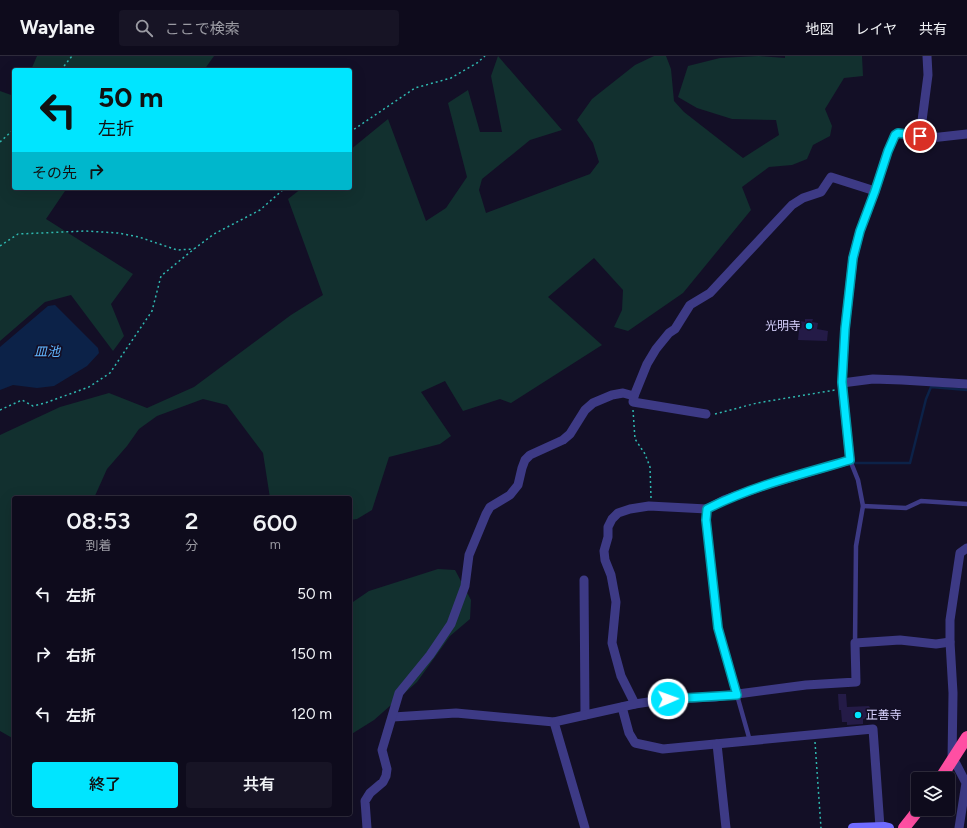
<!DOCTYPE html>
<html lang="ja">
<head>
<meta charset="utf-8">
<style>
	body { margin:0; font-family:Figtree,"Noto Sans JP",sans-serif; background:#171425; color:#f1f3f6; height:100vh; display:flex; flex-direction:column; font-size:15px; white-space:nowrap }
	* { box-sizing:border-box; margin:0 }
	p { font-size:13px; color:#9b9ba3 }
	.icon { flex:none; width:22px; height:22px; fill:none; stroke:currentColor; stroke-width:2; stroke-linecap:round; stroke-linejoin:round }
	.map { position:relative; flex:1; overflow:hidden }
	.side { position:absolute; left:12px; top:440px; width:340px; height:320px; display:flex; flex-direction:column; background:#0e0b1c; border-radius:4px; box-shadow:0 4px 16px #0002,0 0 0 1px #2e2b3b }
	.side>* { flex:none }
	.hud { position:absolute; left:12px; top:12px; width:340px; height:122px; border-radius:4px; box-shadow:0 4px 16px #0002,0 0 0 1px #2e2b3b; background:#00e5ff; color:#111; overflow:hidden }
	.buttons { position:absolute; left:911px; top:716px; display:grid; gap:8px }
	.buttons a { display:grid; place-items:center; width:44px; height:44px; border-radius:4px; background:#0e0b1c; box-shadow:0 4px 16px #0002,0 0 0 1px #2e2b3b; font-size:20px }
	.pin { position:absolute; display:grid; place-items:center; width:34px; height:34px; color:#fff; margin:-17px; border:2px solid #fff; border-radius:50%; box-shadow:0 1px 4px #0007 }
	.me { position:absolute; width:44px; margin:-22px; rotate:88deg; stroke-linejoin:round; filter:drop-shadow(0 0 3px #0008) }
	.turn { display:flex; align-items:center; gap:14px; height:84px; padding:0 20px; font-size:18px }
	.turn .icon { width:52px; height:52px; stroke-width:2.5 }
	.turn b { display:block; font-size:28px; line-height:34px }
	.then { display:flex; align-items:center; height:38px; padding:0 20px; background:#0003; gap:8px; font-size:15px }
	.eta { display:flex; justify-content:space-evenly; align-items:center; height:68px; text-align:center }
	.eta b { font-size:24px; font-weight:600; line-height:28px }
	.button { display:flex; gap:8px; margin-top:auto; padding:8px 20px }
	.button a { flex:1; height:46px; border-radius:4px; background:#00e5ff; color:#111; font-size:16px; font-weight:600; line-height:46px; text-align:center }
	.button a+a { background:#171425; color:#f1f3f6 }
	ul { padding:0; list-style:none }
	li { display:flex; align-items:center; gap:12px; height:60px; padding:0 20px }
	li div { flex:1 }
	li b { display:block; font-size:15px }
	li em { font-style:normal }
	header { display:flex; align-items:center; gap:24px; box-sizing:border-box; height:56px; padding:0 20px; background:#0e0b1c; border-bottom:1px solid #2e2b3b }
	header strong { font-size:19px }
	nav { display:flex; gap:22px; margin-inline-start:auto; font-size:14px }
	.search { width:280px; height:36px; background:#171425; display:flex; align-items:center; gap:10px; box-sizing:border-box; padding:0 14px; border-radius:4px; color:#9b9ba3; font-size:15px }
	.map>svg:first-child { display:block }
	.green { fill:#12302f }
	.water { fill:#0c2248 }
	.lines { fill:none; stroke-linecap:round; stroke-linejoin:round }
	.stream { stroke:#0c2248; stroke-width:2.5 }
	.building { fill:#241b47 }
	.path { stroke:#2fb8b0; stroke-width:1.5; stroke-dasharray:2 3; stroke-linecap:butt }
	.lane { stroke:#3d3a85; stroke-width:4.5 }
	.street { stroke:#3d3a85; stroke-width:9 }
	.secondary { stroke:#6f6bff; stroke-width:10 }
	.highway { stroke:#ff4fa3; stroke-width:12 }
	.route-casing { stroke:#0095a6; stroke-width:10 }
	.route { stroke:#00e5ff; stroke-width:7 }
	.poi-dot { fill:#00e5ff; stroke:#130f26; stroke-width:1.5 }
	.labels { text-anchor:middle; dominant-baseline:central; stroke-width:3.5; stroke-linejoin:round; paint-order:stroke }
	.poi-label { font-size:12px; fill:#d9d4ff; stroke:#130f26; text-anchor:end }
	.water-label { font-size:13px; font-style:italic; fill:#62b6ff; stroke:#130f26 }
</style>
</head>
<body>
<header>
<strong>Waylane</strong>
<div class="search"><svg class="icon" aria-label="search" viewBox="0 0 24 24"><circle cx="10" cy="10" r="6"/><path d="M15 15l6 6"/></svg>ここで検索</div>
<nav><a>地図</a><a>レイヤ</a><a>共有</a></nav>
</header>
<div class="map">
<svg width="967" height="772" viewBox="0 0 967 772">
	<rect width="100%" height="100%" fill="#130f26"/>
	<!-- green -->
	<g class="green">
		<polygon points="37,0 214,0 204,14 31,14"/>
		<polygon points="498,0 562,74 530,84 482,123 479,134 486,157 590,118 599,106 593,87 577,64 592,43 635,9 654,0 666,0 671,13 674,45 684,56 743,102 779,79 776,64 732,63 697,52 678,41 688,10 720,2 759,0 785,2 785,0 862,0 863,20 844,22 825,53 832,70 830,80 813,89 807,103 792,109 769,111 742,131 751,154 683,237 628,275 614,271 622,254 623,234 594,202 548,241 602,289 511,347 500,343 463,355 445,325 421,336 451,380 440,388 389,401 372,454 357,463 350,464 350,442 270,442 263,397 227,349 203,343 157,360 139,373 127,390 107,413 94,442 14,442 14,683 0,675 0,379 60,351 109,337 147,352 194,331 291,259 323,239 288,143 302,132 350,132 350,94 388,63 426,165 446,152 467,121 448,47 468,34 480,76 502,76 491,20"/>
		<polygon points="0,35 14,40 14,132 67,132 46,163 133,218 111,248 124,280 113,295 71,239 45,246 0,285"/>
		<polygon points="438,513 455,514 471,544 470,563 450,580 417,626 374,664 350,679 350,548 369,535"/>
	</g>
	<!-- water -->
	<polygon class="water" points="55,249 98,292 99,297 87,310 54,330 37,332 13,329 0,334 0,291 48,250"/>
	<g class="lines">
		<!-- stream -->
		<polyline class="stream" points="855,407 910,407 926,343 931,331 967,334"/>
	</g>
	<!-- building -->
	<g class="building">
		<polygon points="805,263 813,263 812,266 818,267 817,273 828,275 827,285 798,284 800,265 805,266"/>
		<polygon points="838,638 846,638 847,651 869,650 870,652 874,652 874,662 863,663 863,668 847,669 847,666 842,666 841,654 839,654"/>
	</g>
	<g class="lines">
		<!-- path -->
		<g class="path">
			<polyline points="61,14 72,0"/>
			<polyline points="350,76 415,32 451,22 477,7 485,0"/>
			<polyline points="0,86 14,73"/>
			<polyline points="0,190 18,178 86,175 118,177 139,181 177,194 194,193"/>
			<polyline points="0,354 22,344 33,350 45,347 89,331 110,317 152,255 161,220 194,193 214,178 260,154 285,132"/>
			<polyline points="633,354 635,383 645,398 650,411 651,442"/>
			<polyline points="715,358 757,347 835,334"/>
			<polyline points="815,686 821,772"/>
		</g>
		<!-- lane -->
		<g class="lane">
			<polyline points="850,404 858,424 863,450 856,490 855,587"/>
			<polyline points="863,450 906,452 921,445 967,448"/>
			<polyline points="707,453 706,465 718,572 750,685"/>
		</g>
		<!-- street -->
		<g class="street">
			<polyline points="920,80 928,19 927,0"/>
			<polyline points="842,327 873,323 902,324 967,328"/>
			<polyline points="706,358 633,346 634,340 647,308 656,293 669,277 675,273 690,249 710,237 792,149 803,142 821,136 831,121 875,135"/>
			<polyline points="584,524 585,659"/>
			<polyline points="635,648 621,620 612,587 616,546 611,519 605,504 604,495 608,481 608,471 612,463 618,457 630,453 649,450 707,453 724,444 766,429 850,404 842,327 845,273 853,202 860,175 875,135 888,95 895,79 898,77 931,82 967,78"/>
			<polyline points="622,651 629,677 635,687 663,693 873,673 880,771"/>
			<polyline points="393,661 456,657 554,666 635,648 668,643 715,641 806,629 856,626 855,587 900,584 936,588 950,586"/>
			<polyline points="554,666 585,772"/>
			<polyline points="717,688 726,772"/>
			<polyline points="953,702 966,727 959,772"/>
			<polyline points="952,705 953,637 950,586 950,564 960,497 967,492"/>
			<polyline points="367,772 365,745 370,737 383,726 386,720 387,713 382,694 399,637 430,599 451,568 465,530 469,499 486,458 490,451 510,439 518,429 522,412 525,404 530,399 563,384 570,378 585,354 593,347 612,339 623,337 634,340"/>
		</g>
		<!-- secondary -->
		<polyline class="secondary" points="853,772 885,771 889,772"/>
		<!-- highway -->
		<g class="highway">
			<polyline points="940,723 967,681"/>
			<polyline points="904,772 919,753"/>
		</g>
	</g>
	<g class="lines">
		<defs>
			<path id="route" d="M668,643L737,639L718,572L706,464L707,453C752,430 802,418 850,404L842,326L845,273L853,202L860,175L875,135L888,95L895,79L898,77L920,80"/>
		</defs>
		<!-- route casing -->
		<use href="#route" class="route-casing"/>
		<!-- route -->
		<use href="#route" class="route"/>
	</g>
	<!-- markers -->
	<g class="poi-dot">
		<circle cx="809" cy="270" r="4"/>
		<circle cx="858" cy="659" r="4"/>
	</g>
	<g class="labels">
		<!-- poi labels -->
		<g class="poi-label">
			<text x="801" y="270">光明寺</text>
			<text x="866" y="659" text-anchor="start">正善寺</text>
		</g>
		<!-- water labels -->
		<g class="water-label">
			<text x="47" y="295">皿池</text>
		</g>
	</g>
</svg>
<div class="buttons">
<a><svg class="icon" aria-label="layers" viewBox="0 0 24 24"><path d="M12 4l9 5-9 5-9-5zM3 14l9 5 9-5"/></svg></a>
</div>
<div class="pin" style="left:920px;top:80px;background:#d93025"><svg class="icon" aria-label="arrive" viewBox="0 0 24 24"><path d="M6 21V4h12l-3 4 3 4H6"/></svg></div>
<svg class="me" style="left:668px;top:643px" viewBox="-20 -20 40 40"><circle r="17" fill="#00e5ff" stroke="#fff" stroke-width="3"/><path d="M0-11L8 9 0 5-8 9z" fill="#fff"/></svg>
<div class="hud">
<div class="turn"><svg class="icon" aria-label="left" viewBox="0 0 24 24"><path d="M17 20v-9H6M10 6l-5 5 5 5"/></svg><div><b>50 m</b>左折</div></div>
<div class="then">その先<svg class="icon" aria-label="right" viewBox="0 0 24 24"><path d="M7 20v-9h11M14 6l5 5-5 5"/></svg></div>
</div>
<section class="side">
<div class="eta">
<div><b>08:53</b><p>到着</p></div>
<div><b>2</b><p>分</p></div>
<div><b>600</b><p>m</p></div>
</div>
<ul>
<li><svg class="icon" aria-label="left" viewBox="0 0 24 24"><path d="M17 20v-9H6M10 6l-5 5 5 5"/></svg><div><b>左折</b></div><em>50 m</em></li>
<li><svg class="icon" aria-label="right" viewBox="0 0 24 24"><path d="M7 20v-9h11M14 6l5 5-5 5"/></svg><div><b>右折</b></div><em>150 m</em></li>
<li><svg class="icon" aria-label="left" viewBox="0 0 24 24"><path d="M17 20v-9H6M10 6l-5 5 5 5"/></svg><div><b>左折</b></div><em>120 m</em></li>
</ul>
<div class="button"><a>終了</a><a>共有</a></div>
</section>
</div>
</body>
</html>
